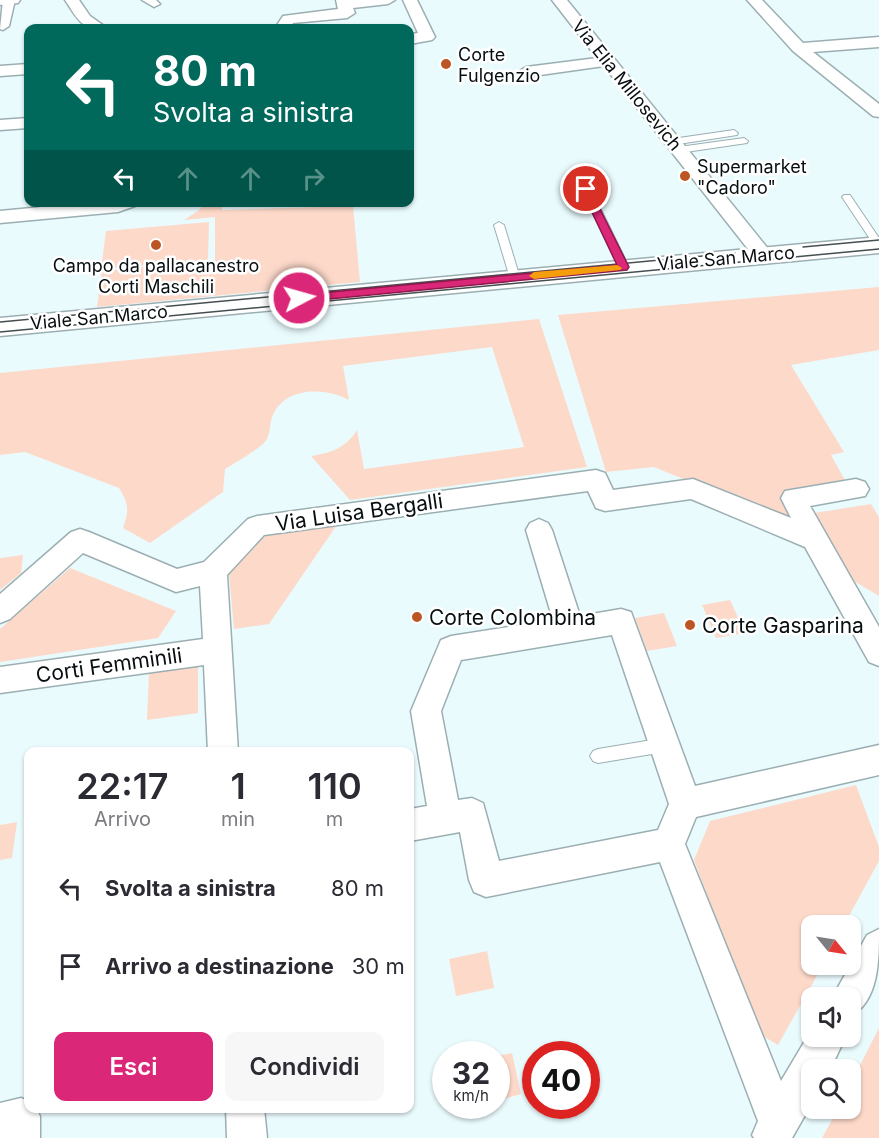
<!DOCTYPE html>
<html lang="it">
<head>
<meta charset="utf-8">
<style>
	body { margin:0; font-family:Inter,sans-serif; background:#f7f7f7; color:#2b2b33; height:100vh; display:flex; flex-direction:column; font-size:22px; white-space:nowrap }
	* { box-sizing:border-box; margin:0 }
	p { font-size:20px; color:#7c7c81 }
	.icon { flex:none; width:33px; height:33px; fill:none; stroke:currentColor; stroke-width:2; stroke-linecap:round; stroke-linejoin:round }
	.map { position:relative; flex:1; overflow:hidden }
	.panel { position:absolute; left:24px; top:747px; width:390px; height:366px; display:flex; flex-direction:column; background:#fff; border-radius:12px; box-shadow:0 2px 4px #0004 }
	.panel>* { flex:none }
	.banner { position:absolute; left:24px; top:24px; width:390px; height:183px; border-radius:12px; box-shadow:0 2px 4px #0004; background:#00695c; color:#fff; overflow:hidden }
	.needle { width:39px; rotate:120deg }
	.tools { position:absolute; left:801px; top:915px; display:grid; gap:12px }
	.tools a { display:grid; place-items:center; width:60px; height:60px; border-radius:12px; background:#fff; box-shadow:0 2px 4px #0004; font-size:30px }
	.speed { position:absolute; left:432px; top:1041px; display:flex; gap:12px; font-size:30px; font-weight:700; text-align:center }
	.speed>* { display:grid; place-content:center; width:78px; height:78px; border-radius:50%; background:#fff; box-shadow:0 2px 4px #0004; line-height:1 }
	.speed small { font-size:15px; font-weight:400 }
	.speed .limit { border:9px solid #d22; background:#fff; color:#111 }
	.pin { position:absolute; display:grid; place-items:center; width:51px; height:51px; color:#fff; margin:-26px; border:3px solid #fff; border-radius:50%; box-shadow:0 2px 6px #0007 }
	.me { position:absolute; width:66px; margin:-33px; rotate:84deg; stroke-linejoin:round; filter:drop-shadow(0 0 4px #0008) }
	.turn { display:flex; align-items:center; gap:21px; height:126px; padding:0 30px; font-size:27px }
	.turn .icon { width:78px; height:78px; stroke-width:2.5 }
	.turn b { display:block; font-size:42px; line-height:51px }
	.lanes { display:flex; align-items:center; height:57px; padding:0 30px; background:#0003; justify-content:center; gap:30px; direction:ltr }
	.lanes .off { opacity:.35 }
	.eta { display:flex; justify-content:space-evenly; align-items:center; height:102px; text-align:center }
	.eta b { font-size:36px; font-weight:600; line-height:42px }
	.primary-button { display:flex; gap:12px; margin-top:auto; padding:12px 30px }
	.primary-button a { flex:1; height:69px; border-radius:12px; background:#db2777; color:#fff; font-size:24px; font-weight:600; line-height:69px; text-align:center }
	.primary-button a+a { background:#f7f7f7; color:#2b2b33 }
	ul { padding:0; list-style:none }
	li { display:flex; align-items:center; gap:18px; height:78px; padding:0 30px }
	li div { flex:1 }
	li b { display:block; font-size:22px }
	li em { font-style:normal }
	.map>svg:first-child { display:block }
	.green { fill:#fdd9ca }
	.lines { fill:none; stroke-linecap:round; stroke-linejoin:round }
	.service-casing { stroke:#9bafb2; stroke-width:2 }
	.pedestrian-casing { stroke:#9bafb2; stroke-width:3 }
	.minor-casing { stroke:#9bafb2; stroke-width:3 }
	.tertiary-casing { stroke:#9bafb2; stroke-width:3 }
	.service { fill:#fff; fill-rule:evenodd }
	.pedestrian { fill:#fff; fill-rule:evenodd }
	.minor { fill:#fff; fill-rule:evenodd }
	.tertiary { fill:#fff; fill-rule:evenodd }
	.tram { stroke:#454e50; stroke-width:1.5 }
	.route { fill:#db2777; stroke:#8e194d; stroke-width:1.5 }
	.slow { fill:#f59e0b }
	.poi-dot { fill:#bc5725; stroke:#fff; stroke-width:2 }
	.labels { text-anchor:middle; dominant-baseline:central; stroke-width:5; stroke-linejoin:round; paint-order:stroke }
	.far-poi-label { font-size:18px; fill:#070e0f; stroke:#fff; text-anchor:start }
	.far-street-label { font-size:18px; fill:#070e0f; stroke:#fff }
	.street-label { font-size:21px; fill:#070e0f; stroke:#fff }
	.poi-label { font-size:21px; fill:#070e0f; stroke:#fff; text-anchor:start }
</style>
</head>
<body>
<div class="map">
<svg width="879" height="1138" viewBox="0 0 879 1138">
	<rect width="100%" height="100%" fill="#eafbfe"/>
	<!-- green -->
	<g class="green">
		<polygon points="205,203 222,203 222,210 353,206 360,282 97,307 102,271 215,260 215,217 184,220 198,211"/>
		<polygon points="209,222 208,260 101,269 106,231"/>
		<polygon points="879,287 879,350 791,365 844,452 831,455 846,482 783,495 802,528 654,467 606,472 558,315"/>
		<path d="M539,319L587,467L350,500L311,456C331,453 346,448 357,430L364,469L524,447L492,347L343,366L349,400C325,387 284,386 272,417C269,425 271,436 264,443C253,453 237,461 225,469L223,492L150,543L123,528C129,511 129,504 119,488L25,452L0,455V373Z"/>
		<polygon points="871,504 879,517 879,596 842,574 808,514"/>
		<polygon points="337,525 269,624 234,629 229,574 265,536"/>
		<polygon points="23,555 21,573 0,590 0,558"/>
		<polygon points="70,568 176,611 158,638 0,662 0,629"/>
		<polygon points="730,600 745,633 716,638 702,605"/>
		<polygon points="664,613 677,646 647,651 635,618"/>
		<polygon points="198,666 198,713 147,720 149,672"/>
		<polygon points="856,785 879,847 879,861 844,925 812,926 812,964 823,965 778,1045 758,1033 694,860 710,821"/>
		<polygon points="17,822 12,858 0,860 0,825"/>
		<polygon points="487,951 494,988 456,996 449,959"/>
		<polygon points="879,1028 879,1138 822,1138 838,1109 850,1108 851,1083"/>
		<polygon points="512,1053 521,1094 497,1101 497,1056"/>
	</g>
	<g class="lines">
		<defs>
			<g id="service">
				<polygon points="734,130 738,133 737,135 672,145 668,142 672,139"/>
				<polygon points="744,138 748,141 747,143 679,153 675,150 679,147"/>
				<polygon points="583,187 591,189 629,267 628,269 620,269 619,267 581,189"/>
				<polygon points="844,195 850,195 879,238 879,248 874,245 842,197"/>
				<polygon points="499,222 504,225 520,278 519,280 515,281 510,278 494,225"/>
				<polygon points="664,738 669,740 672,745 669,750 664,752 598,763 593,761 590,756 593,751 598,749"/>
			</g>
			<g id="pedestrian">
				<polygon points="3,0 15,0 9,26 3,30 0,29"/>
				<polygon points="142,0 156,0 160,4 154,7"/>
			</g>
			<g id="minor">
				<polygon points="0,0 20,0 18,3 0,5"/>
				<path d="M65,0H79L90,16L107,28C81,31 78,19 65,0Z"/>
				<polygon points="336,0 395,0 388,4 353,8 355,13 347,18 293,23 290,28 275,28 283,16 338,9"/>
				<polygon points="403,0 417,0 435,37 432,40 410,44 410,34 418,33"/>
				<polygon points="552,0 567,0 769,250 772,254 769,258 762,260 755,258 604,66 526,77 520,75 518,72 526,67 597,58"/>
				<polygon points="747,0 762,0 803,43 879,37 879,47 813,52 879,104 879,117 873,116 793,51"/>
				<polygon points="28,64 28,74 0,76 0,66"/>
				<polygon points="28,118 28,128 0,130 0,120"/>
				<polygon points="94,202 137,202 135,206 118,212 0,223 0,211"/>
				<polygon points="596,470 605,473 613,490 693,479 791,518 781,498 785,491 856,479 865,482 869,489 865,496 810,506 879,627 879,666 869,662 805,547 691,499 605,511 596,508 588,491 264,535 227,575 238,752 208,752 204,665 0,693 0,667 203,639 200,586 176,592 83,553 10,619 0,623 0,594 71,532 80,529 89,532 177,569 204,562 248,519 257,516"/>
				<path d="M539,519L548,523L552,530L580,616L621,609L631,612L695,786L879,745V775L696,817L685,844L781,1081L812,1029V1036H846L830,1070H812V1103L792,1138H754L752,1135L758,1121L660,862L486,897L474,892L469,880L460,832L410,841V809L427,806L411,711L441,640L451,636L553,620L526,530L530,523ZM612,635L669,804L658,830L499,861L483,803L472,798L458,800L441,711L461,660Z"/>
				<path d="M879,929C879,960 879,1002 850,1016V998H832L867,935Z"/>
				<polygon points="21,1098 28,1101 28,1108 37,1108 40,1117 40,1138 0,1138 0,1103"/>
				<polygon points="226,1108 264,1108 267,1138 227,1138"/>
			</g>
			<polygon id="tertiary" points="879,237 879,253 0,336 0,318"/>
		</defs>
		<!-- service casing -->
		<use href="#service" class="service-casing"/>
		<!-- pedestrian casing -->
		<use href="#pedestrian" class="pedestrian-casing"/>
		<!-- minor casing -->
		<use href="#minor" class="minor-casing"/>
		<!-- tertiary casing -->
		<use href="#tertiary" class="tertiary-casing"/>
		<!-- service -->
		<use href="#service" class="service"/>
		<!-- pedestrian -->
		<use href="#pedestrian" class="pedestrian"/>
		<!-- minor -->
		<use href="#minor" class="minor"/>
		<!-- tertiary -->
		<use href="#tertiary" class="tertiary"/>
		<!-- tram -->
		<g class="tram">
			<polyline points="803,247 879,240"/>
			<polyline points="0,322 735,253"/>
			<polyline points="0,332 879,249"/>
		</g>
	</g>
	<!-- route -->
	<polygon class="route" points="582,187 590,189 629,267 627,270 299,302 294,298 299,295 617,265 581,189"/>
	<!-- slow -->
	<polygon class="slow" points="617,265 622,268 620,270 534,279 529,276 534,272"/>
	<!-- markers -->
	<g class="poi-dot">
		<circle cx="446" cy="64" r="6"/>
		<circle cx="685" cy="176" r="6"/>
		<circle cx="156" cy="245" r="6"/>
		<circle cx="417" cy="617" r="6"/>
		<circle cx="690" cy="625" r="6"/>
	</g>
	<g class="labels">
		<!-- far-poi labels -->
		<g class="far-poi-label">
			<text x="458" y="54">Corte<tspan x="458" dy="21">Fulgenzio</tspan></text>
			<text x="697" y="166">Supermarket<tspan x="697" dy="21">"Cadoro"</tspan></text>
			<text x="156" y="265" text-anchor="middle">Campo da pallacanestro<tspan x="156" dy="21">Corti Maschili</tspan></text>
		</g>
		<!-- far-street labels -->
		<g class="far-street-label">
			<text transform="translate(627 85) rotate(51)">Via Elia Millosevich</text>
			<text transform="translate(726 258) rotate(-5)">Viale San Marco</text>
			<text transform="translate(99 317) rotate(-5)">Viale San Marco</text>
		</g>
		<!-- street labels -->
		<g class="street-label">
			<text transform="translate(359 512) rotate(-8)">Via Luisa Bergalli</text>
			<text transform="translate(109 665) rotate(-8)">Corti Femminili</text>
		</g>
		<!-- poi labels -->
		<g class="poi-label">
			<text x="429" y="617">Corte Colombina</text>
			<text x="702" y="625">Corte Gasparina</text>
		</g>
	</g>
</svg>
<div class="tools">
<a><svg class="needle" viewBox="-14 -14 28 28"><path d="M0-13l5 13h-10z" fill="#e53935"/><path d="M0 13l5-13h-10z" fill="#7c7c81"/></svg></a>
<a><svg class="icon" aria-label="sound" viewBox="0 0 24 24"><path d="M4 9h4l5-4v14l-5-4H4zM17 9q2 3 0 6"/></svg></a>
<a><svg class="icon" aria-label="search" viewBox="0 0 24 24"><circle cx="10" cy="10" r="6"/><path d="M15 15l6 6"/></svg></a>
</div>
<div class="speed"><div>32<small>km/h</small></div><div class="limit">40</div></div>
<div class="pin" style="left:586px;top:189px;background:#d93025"><svg class="icon" aria-label="arrive" viewBox="0 0 24 24"><path d="M6 21V4h12l-3 4 3 4H6"/></svg></div>
<svg class="me" style="left:299px;top:298px" viewBox="-20 -20 40 40"><circle r="17" fill="#db2777" stroke="#fff" stroke-width="3"/><path d="M0-11L8 9 0 5-8 9z" fill="#fff"/></svg>
<div class="banner">
<div class="turn"><svg class="icon" aria-label="left" viewBox="0 0 24 24"><path d="M17 20v-9H6M10 6l-5 5 5 5"/></svg><div><b>80 m</b>Svolta a sinistra</div></div>
<div class="lanes"><svg class="icon" aria-label="left" viewBox="0 0 24 24"><path d="M17 20v-9H6M10 6l-5 5 5 5"/></svg><svg class="icon off" aria-label="ahead" viewBox="0 0 24 24"><path d="M12 20V5M6 11l6-6 6 6"/></svg><svg class="icon off" aria-label="ahead" viewBox="0 0 24 24"><path d="M12 20V5M6 11l6-6 6 6"/></svg><svg class="icon off" aria-label="right" viewBox="0 0 24 24"><path d="M7 20v-9h11M14 6l5 5-5 5"/></svg></div>
</div>
<section class="panel">
<div class="eta">
<div><b>22:17</b><p>Arrivo</p></div>
<div><b>1</b><p>min</p></div>
<div><b>110</b><p>m</p></div>
</div>
<ul>
<li><svg class="icon" aria-label="left" viewBox="0 0 24 24"><path d="M17 20v-9H6M10 6l-5 5 5 5"/></svg><div><b>Svolta a sinistra</b></div><em>80 m</em></li>
<li><svg class="icon" aria-label="arrive" viewBox="0 0 24 24"><path d="M6 21V4h12l-3 4 3 4H6"/></svg><div><b>Arrivo a destinazione</b></div><em>30 m</em></li>
</ul>
<div class="primary-button"><a>Esci</a><a>Condividi</a></div>
</section>
</div>
</body>
</html>
